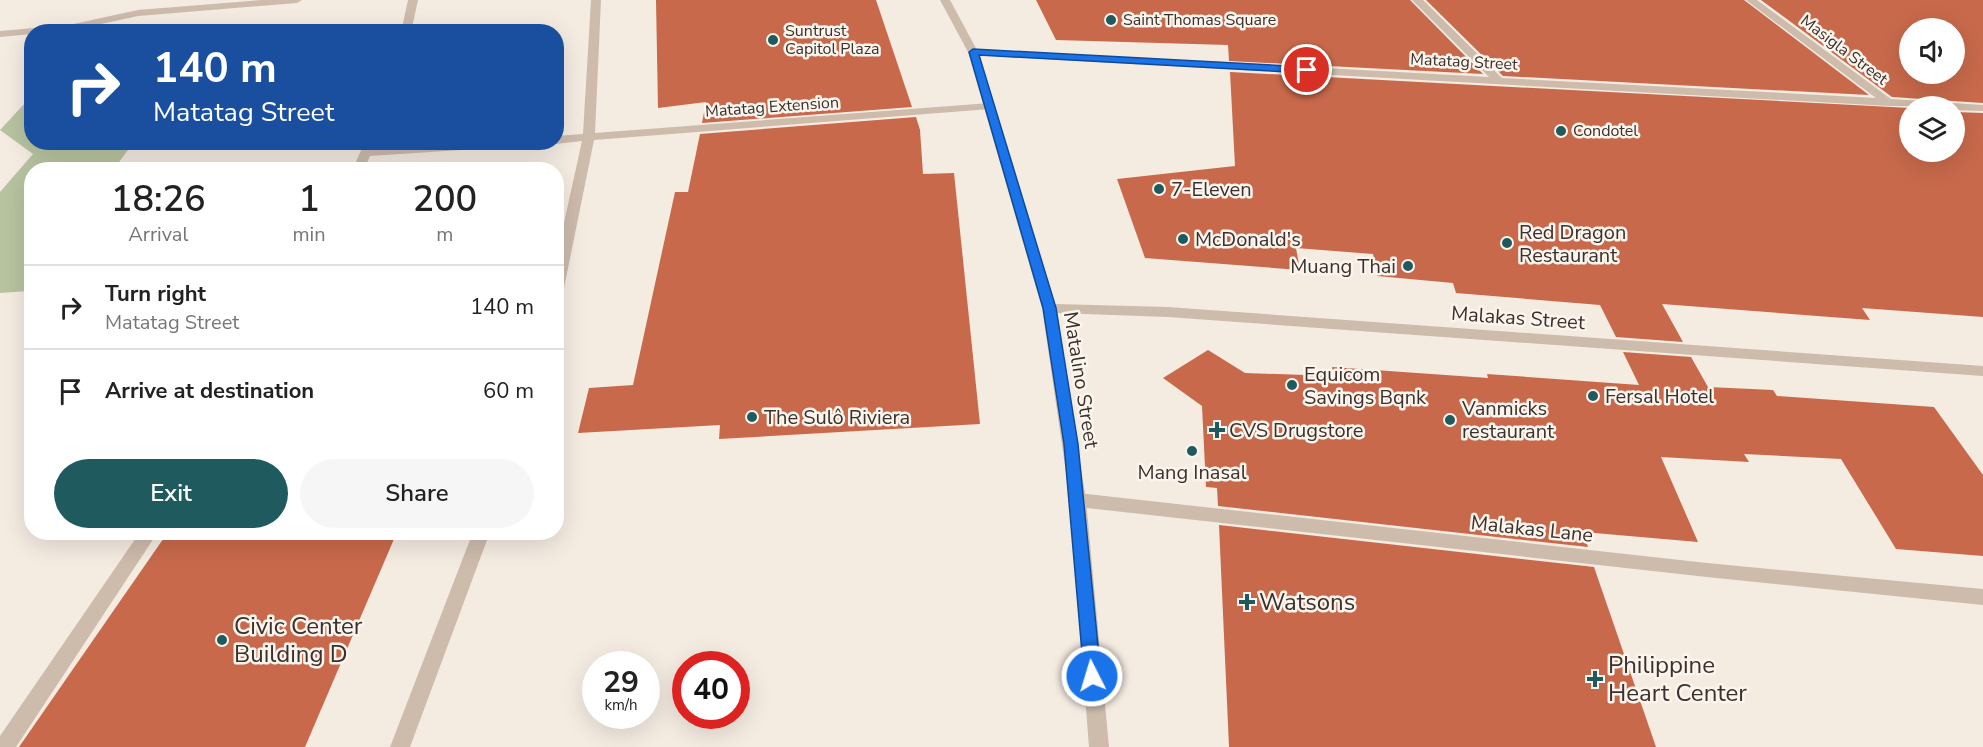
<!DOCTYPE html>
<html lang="en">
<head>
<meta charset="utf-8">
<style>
	body { margin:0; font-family:"Nunito Sans",sans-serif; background:#f6f6f6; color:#222; height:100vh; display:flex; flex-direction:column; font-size:22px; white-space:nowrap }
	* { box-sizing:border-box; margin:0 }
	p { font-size:20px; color:#767676 }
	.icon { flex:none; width:33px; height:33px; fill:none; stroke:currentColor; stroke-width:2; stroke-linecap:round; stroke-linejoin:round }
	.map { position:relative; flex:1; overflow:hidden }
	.side { position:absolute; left:24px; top:162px; width:540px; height:378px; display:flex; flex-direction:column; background:#fff; border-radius:24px; box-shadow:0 6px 24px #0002 }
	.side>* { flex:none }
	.hud { position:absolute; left:24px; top:24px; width:540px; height:126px; border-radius:24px; box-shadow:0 6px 24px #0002; background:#1a4fa0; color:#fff; overflow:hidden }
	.tools { position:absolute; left:1899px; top:18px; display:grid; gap:12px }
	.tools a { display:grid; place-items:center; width:66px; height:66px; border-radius:50%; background:#fff; box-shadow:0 6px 24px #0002; font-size:30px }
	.speed { position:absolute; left:582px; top:651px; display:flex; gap:12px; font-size:30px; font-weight:700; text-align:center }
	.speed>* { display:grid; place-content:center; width:78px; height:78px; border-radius:50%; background:#fff; box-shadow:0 6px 24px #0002; line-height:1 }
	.speed small { font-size:15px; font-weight:400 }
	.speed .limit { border:9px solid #d22; background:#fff; color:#111 }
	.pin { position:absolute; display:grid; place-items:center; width:51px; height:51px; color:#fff; margin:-26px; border:3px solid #fff; border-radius:50%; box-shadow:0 2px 6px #0007 }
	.me { position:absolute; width:66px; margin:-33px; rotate:355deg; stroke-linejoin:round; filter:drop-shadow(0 0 4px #0008) }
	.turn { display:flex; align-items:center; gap:21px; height:126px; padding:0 30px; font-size:27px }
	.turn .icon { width:78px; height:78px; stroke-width:2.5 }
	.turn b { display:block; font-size:42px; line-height:51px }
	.eta { display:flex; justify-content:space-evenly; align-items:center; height:102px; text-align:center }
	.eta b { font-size:36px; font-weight:600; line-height:42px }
	.button { display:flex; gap:12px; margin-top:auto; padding:12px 30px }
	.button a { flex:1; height:69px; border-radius:36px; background:#1f5a5e; color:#fff; font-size:24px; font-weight:600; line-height:69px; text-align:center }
	.button a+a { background:#f6f6f6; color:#222 }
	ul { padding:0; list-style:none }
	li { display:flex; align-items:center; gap:18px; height:84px; padding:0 30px; border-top:2px solid #e0e0e0 }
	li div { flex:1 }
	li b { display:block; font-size:22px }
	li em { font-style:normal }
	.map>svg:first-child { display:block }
	.green { fill:#b8c4a0 }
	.building { fill:#c8694b; fill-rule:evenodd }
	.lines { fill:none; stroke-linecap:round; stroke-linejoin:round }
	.service { fill:#cdbbac; fill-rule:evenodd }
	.minor { fill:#cdbbac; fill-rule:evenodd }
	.tertiary { fill:#cdbbac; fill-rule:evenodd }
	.route { fill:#1a73e8; stroke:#114b97; stroke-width:1.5 }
	.poi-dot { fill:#1f5a5e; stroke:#fbf5ee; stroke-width:2 }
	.labels { text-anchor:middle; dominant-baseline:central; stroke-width:5; stroke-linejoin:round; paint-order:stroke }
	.far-poi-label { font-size:16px; fill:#3b302b; stroke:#fbf5ee; text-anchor:start }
	.far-street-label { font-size:16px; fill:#3b302b; stroke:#fbf5ee }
	.poi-label { font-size:20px; fill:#3b302b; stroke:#fbf5ee; text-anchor:start }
	.street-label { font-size:20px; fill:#3b302b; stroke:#fbf5ee }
	.near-poi-label { font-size:24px; fill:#3b302b; stroke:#fbf5ee; text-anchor:start }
</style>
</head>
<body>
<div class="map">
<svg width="1983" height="747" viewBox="0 0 1983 747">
	<rect width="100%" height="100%" fill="#f4ebe1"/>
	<!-- green -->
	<polygon class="green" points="26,102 31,102 32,142 133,143 114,169 32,170 31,286 29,291 0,293 0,192 33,154 0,130"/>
	<!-- building -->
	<g class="building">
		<polygon points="656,0 876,0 912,107 702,123 706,102 658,108"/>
		<polygon points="1036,0 1410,0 1483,74 1229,61 1228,45 1056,40"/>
		<polygon points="1426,0 1744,0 1869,95 1503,76"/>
		<path d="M1761,0H1983V103L1892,97ZM1910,28H1954V74H1910Z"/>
		<polygon points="1230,72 1910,108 1910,152 1954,152 1954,112 1983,113 1983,317 1862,308 1870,320 1662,304 1683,342 1616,337 1600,305 1456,293 1453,283 1377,276 1373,254 1296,248 1300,270 1145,258 1117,179 1235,166"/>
		<polygon points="916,117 920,130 923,174 954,173 980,424 719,439 720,425 578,433 589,388 633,385 675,192 688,192 700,134"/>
		<polygon points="1208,350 1245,373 1334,376 1332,367 1488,378 1487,374 1639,385 1623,352 1691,357 1708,387 1773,390 1777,396 1934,407 1983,475 1983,556 1896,549 1841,459 1744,454 1749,462 1661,457 1698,542 1583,532 1588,547 1218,506 1217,488 1206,487 1202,406 1163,378"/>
		<polygon points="1219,525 1594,567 1656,747 1229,747"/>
		<polygon points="168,532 397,532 305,747 19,747"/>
	</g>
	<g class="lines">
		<!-- service -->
		<polygon class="service" points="261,0 302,0 297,3 138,16 69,31 32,32 32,34 0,37 0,31 69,25 138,10"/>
		<!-- minor -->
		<g class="minor">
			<polygon points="408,0 418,0 411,32 401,32"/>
			<polygon points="591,0 601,0 595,133 990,103 996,106 990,109 594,140 563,293 556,297 556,259 582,141 556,144 552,142 556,142 556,136 583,134"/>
			<polygon points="1412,0 1423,0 1502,78 1876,98 1746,0 1757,0 1891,99 1983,105 1983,111 1954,110 1954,106 1889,106 973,55 968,52 973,49 1489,77"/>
			<polygon points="365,142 373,143 373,149 463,142 526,142 520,146 370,156 364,170 352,170"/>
			<polygon points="1078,493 1707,563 1983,589 1983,605 1707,577 1078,507 1072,505 1070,500 1072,495"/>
			<polygon points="140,532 158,532 16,747 0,747 0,736"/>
			<polygon points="473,532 490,532 410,747 390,747"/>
		</g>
		<!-- tertiary -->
		<polygon class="tertiary" points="940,0 950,0 978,52 1055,304 1168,307 1983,366 1983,376 1168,317 1057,313 1086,500 1109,747 1089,747 1070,500 1042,308 968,52"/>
	</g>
	<!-- route -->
	<polygon class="route" points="973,49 1307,67 1312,70 1307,73 979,55 1056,308 1078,444 1101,676 1098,681 1092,683 1086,681 1084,676 1064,444 1043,308 969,52"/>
	<!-- markers -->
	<g class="poi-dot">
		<circle cx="1111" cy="20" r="6"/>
		<circle cx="773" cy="40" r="6"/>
		<circle cx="1561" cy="131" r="6"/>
		<circle cx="1159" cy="189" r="6"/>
		<circle cx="1183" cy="239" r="6"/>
		<circle cx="1507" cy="243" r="6"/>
		<circle cx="1408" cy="266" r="6"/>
		<circle cx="1292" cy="385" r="6"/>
		<circle cx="1593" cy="396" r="6"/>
		<circle cx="752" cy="417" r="6"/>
		<circle cx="1450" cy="420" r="6"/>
		<path d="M1214 421h6v6h6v6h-6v6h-6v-6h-6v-6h6z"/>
		<circle cx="1192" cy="451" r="6"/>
		<path d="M1244 593h6v6h6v6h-6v6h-6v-6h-6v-6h6z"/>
		<circle cx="222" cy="640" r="6"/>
		<path d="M1592 670h6v6h6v6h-6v6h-6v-6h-6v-6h6z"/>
	</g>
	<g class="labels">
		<!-- far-poi labels -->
		<g class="far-poi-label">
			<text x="1123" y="20">Saint Thomas Square</text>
			<text x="785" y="31">Suntrust<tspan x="785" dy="18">Capitol Plaza</tspan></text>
			<text x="1573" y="131">Condotel</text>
		</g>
		<!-- far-street labels -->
		<g class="far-street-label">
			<text transform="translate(1844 50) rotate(37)">Masigla Street</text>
			<text transform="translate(1464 62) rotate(3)">Matatag Street</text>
			<text transform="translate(772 107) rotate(-4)">Matatag Extension</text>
		</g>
		<!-- poi labels -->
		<g class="poi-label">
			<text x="1171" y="189">7-Eleven</text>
			<text x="1519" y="232">Red Dragon<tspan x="1519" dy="23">Restaurant</tspan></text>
			<text x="1195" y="239">McDonald's</text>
			<text x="1396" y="266" text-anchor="end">Muang Thai</text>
			<text x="1304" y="374">Equicom<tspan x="1304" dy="23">Savings Bqnk</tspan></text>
			<text x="1605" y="396">Fersal Hotel</text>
			<text x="1462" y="408">Vanmicks<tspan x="1462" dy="23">restaurant</tspan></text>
			<text x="764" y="417">The Sulô Riviera</text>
			<text x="1229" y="430">CVS Drugstore</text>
			<text x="1192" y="472" text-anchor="middle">Mang Inasal</text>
		</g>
		<!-- street labels -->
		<g class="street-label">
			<text transform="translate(1518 318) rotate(4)">Malakas Street</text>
			<text transform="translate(1081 380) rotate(81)">Matalino Street</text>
			<text transform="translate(1532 529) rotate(6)">Malakas Lane</text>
		</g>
		<!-- near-poi labels -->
		<g class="near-poi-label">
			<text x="1259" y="602">Watsons</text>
			<text x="234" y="626">Civic Center<tspan x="234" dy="28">Building D</tspan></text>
			<text x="1608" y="665">Philippine<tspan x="1608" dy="28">Heart Center</tspan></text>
		</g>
	</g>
</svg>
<div class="tools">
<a><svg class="icon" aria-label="sound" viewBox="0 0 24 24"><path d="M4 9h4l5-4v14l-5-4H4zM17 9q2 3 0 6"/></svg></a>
<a><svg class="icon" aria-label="layers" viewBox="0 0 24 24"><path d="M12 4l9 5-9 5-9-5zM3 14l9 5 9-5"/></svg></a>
</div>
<div class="speed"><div>29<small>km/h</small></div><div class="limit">40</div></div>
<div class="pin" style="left:1307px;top:70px;background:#d93025"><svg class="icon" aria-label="arrive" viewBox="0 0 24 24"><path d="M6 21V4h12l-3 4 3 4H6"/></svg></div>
<svg class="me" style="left:1092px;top:676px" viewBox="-20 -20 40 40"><circle r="17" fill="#1a73e8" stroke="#fff" stroke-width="3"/><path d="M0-11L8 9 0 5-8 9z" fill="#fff"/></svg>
<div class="hud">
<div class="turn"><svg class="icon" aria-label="right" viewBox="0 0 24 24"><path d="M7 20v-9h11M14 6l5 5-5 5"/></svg><div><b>140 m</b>Matatag Street</div></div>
</div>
<section class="side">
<div class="eta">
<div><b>18:26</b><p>Arrival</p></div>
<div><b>1</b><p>min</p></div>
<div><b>200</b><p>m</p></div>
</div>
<ul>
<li><svg class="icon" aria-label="right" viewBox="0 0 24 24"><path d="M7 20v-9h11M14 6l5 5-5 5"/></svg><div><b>Turn right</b><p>Matatag Street</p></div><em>140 m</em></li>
<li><svg class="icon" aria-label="arrive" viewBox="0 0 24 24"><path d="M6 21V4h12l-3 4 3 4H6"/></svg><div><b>Arrive at destination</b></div><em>60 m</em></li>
</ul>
<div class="button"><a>Exit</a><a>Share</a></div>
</section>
</div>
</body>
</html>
